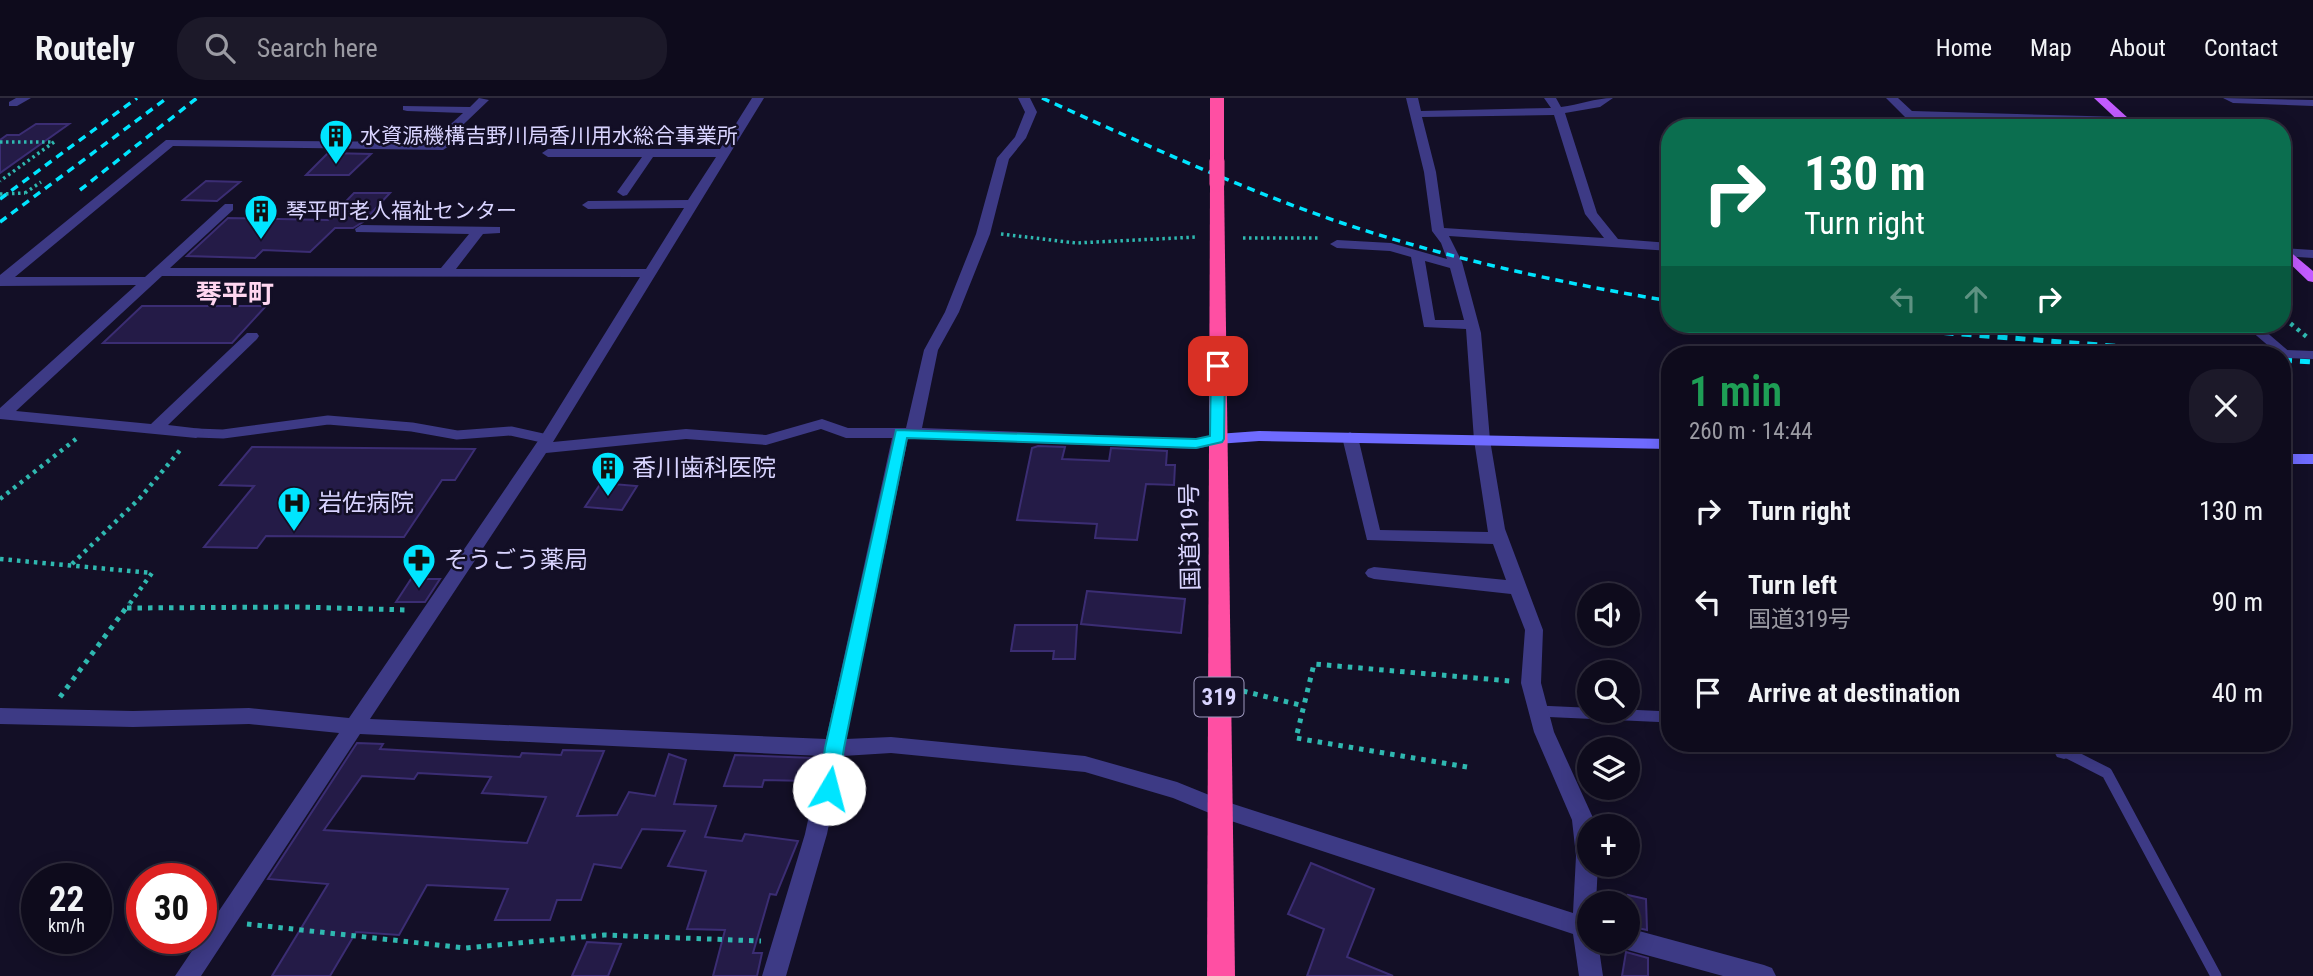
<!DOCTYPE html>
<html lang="en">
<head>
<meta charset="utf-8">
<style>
	body { margin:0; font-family:"Roboto Condensed","Noto Sans JP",sans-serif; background:#1c1929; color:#f1f3f6; height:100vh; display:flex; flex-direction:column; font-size:26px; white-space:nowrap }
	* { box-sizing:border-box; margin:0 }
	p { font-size:23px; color:#9b9ba3 }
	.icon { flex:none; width:38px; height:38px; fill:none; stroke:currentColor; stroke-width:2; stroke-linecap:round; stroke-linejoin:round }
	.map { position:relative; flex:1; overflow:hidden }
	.details { position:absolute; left:1661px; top:248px; width:630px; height:406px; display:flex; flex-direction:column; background:#0e0b1c; border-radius:28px; box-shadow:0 4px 18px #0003,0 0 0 2px #2e2b3b }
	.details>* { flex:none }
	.hud { position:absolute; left:1661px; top:21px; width:630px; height:214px; border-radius:28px; box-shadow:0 4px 18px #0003,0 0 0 2px #2e2b3b; background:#0b6e4f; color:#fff; overflow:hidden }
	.controls { position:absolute; left:1577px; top:485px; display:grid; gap:14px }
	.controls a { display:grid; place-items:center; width:63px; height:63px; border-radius:50%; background:#0e0b1c; box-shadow:0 4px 18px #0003,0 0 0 2px #2e2b3b; font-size:35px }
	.speed { position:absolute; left:21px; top:765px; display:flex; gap:14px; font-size:35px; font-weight:700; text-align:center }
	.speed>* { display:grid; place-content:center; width:91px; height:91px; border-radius:50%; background:#0e0b1c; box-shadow:0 4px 18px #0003,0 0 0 2px #2e2b3b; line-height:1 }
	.speed small { font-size:18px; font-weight:400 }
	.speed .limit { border:10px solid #d22; background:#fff; color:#111 }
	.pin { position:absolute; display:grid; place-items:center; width:60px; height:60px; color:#fff; margin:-30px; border-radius:14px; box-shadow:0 4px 10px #0006 }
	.me { position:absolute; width:77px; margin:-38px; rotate:8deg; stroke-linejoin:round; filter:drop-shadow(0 0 5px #0008) }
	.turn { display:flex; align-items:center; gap:24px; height:147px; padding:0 28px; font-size:32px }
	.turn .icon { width:91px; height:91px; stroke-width:2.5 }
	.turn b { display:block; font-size:49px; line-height:60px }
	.lanes { display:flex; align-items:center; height:66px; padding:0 28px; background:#0003; justify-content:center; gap:35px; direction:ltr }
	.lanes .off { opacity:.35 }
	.round { display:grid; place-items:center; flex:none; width:74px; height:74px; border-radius:28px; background:#1c1929 }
	.headline { display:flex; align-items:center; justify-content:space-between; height:119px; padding:0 28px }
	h1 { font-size:42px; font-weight:600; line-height:52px; color:#1e9e55 }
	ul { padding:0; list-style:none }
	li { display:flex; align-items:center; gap:21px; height:91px; padding:0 28px }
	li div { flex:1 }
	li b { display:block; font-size:26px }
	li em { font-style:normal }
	header { display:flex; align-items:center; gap:42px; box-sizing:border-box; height:98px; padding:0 35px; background:#0e0b1c; border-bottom:2px solid #2e2b3b }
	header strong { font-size:33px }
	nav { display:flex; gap:38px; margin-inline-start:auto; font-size:24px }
	.search { width:490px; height:63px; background:#1c1929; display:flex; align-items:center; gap:18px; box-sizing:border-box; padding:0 24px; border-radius:28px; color:#9b9ba3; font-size:26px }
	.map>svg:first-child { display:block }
	.building { fill:#241b47; stroke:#3b2d73; stroke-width:2; fill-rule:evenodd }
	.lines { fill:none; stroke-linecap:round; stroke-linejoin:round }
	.path-far2 { stroke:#2fb8b0; stroke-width:3.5; stroke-dasharray:2.5 3.5; stroke-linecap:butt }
	.path-far1 { stroke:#2fb8b0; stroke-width:4.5; stroke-dasharray:3.5 5; stroke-linecap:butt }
	.path { stroke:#2fb8b0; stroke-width:5; stroke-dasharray:4.5 6; stroke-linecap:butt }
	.lane-far1 { stroke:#3d3a85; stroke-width:9 }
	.lane { stroke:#3d3a85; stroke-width:11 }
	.street { fill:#3d3a85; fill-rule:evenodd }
	.secondary { fill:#6f6bff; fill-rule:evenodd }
	.primary { fill:#c25bff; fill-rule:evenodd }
	.highway { fill:#ff4fa3; fill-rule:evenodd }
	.rail-far1 { stroke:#00e5ff; stroke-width:3.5; stroke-dasharray:8 6; stroke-linecap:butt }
	.rail { stroke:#00e5ff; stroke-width:5; stroke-dasharray:10 8; stroke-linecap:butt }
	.path-bridge { stroke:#2fb8b0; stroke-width:3.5; stroke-dasharray:2.5 3.5; stroke-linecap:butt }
	.highway-bridge { stroke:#ff4fa3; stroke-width:15 }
	.route { fill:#00e5ff; stroke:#0095a6; stroke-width:2 }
	.labels { text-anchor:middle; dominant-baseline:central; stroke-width:5; stroke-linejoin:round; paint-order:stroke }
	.far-poi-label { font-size:21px; fill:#d9d4ff; stroke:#130f26; text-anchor:start }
	.shield { fill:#130f26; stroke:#9e99be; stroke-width:2 }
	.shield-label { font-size:23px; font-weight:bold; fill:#d9d4ff }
	.poi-label { font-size:24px; fill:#d9d4ff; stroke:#130f26; text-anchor:start }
	.street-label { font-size:24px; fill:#d9d4ff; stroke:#130f26 }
	.far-district-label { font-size:26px; font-weight:bold; fill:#ffd6f0; stroke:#130f26 }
</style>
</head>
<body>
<header>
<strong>Routely</strong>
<div class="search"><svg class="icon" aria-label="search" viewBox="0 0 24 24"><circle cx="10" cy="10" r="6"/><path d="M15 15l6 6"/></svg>Search here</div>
<nav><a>Home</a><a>Map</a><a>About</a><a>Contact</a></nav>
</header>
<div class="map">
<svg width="2313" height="878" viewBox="0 0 2313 878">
	<rect width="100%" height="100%" fill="#130f26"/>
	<!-- building -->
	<g class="building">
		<polygon points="36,26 69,26 0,75 0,42 7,37 19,37"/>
		<polygon points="328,55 371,56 349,77 306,77"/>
		<polygon points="206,83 240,84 217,103 183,102"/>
		<polygon points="354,95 390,95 363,124 353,130 335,130 310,154 263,152 255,160 187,158 228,120 328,122"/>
		<polygon points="142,208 266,208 232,245 103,245"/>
		<polygon points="1038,348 1065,349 1062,361 1109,363 1111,350 1167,353 1166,367 1175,367 1174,387 1146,386 1137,442 1095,440 1097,426 1017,422 1032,350"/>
		<polygon points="252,349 475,351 455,382 442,382 404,439 266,438 257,450 204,449 254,388 220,387"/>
		<polygon points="601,385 637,388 622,412 585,409"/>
		<polygon points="411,481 440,481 425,504 396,504"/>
		<polygon points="1087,493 1185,501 1181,535 1081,526"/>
		<polygon points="1015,527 1077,527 1075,561 1053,561 1054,553 1011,553"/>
		<path d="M357,645L383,646L380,651L520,659L522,655L561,657L563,652L604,653L577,718L617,717L629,694L655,698L669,656L686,662L674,706L716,708L705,739L742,743L745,736L798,743L776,797L770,796L753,855H762L757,878H713L725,832L687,831L706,773L668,768L685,733L642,731L621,770L594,766L581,802H557L550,822H495L508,791L427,787L399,837L356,834L330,878H272L328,786L268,781ZM418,675L491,679L482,695L546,699L527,745L324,732L362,678L414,681Z"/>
		<polygon points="735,657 814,660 808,683 764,682 762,689 724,688"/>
		<polygon points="1311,765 1374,791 1347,859 1393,878 1307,878 1324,831 1288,816"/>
		<polygon points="1628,797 1646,801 1647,832 1628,828"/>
		<polygon points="587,844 621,846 608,878 572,878"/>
		<polygon points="1626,854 1648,860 1648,878 1622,878"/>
	</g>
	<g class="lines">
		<!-- path-far2 -->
		<g class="path-far2">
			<polyline points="0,44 54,44 0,83"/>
			<polyline points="25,95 41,84"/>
			<polyline points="1001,136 1076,145 1197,139"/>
			<polyline points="1243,140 1320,140"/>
			<polyline points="2282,218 2286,222"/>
		</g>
		<!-- path-far1 -->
		<g class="path-far1">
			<polyline points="2284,220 2308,240"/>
			<polyline points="0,401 76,341"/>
			<polyline points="0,461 152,475 128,508"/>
			<polyline points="72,466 140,400 181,351"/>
		</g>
		<!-- path -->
		<g class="path">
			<polyline points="127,510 298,509 409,512"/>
			<polyline points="1243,593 1304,608"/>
			<polyline points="60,599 129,506"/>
			<polyline points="1467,669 1296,640 1314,566 1510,583"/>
			<polyline points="247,826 465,850 604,837 761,843"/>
		</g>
		<!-- lane-far1 -->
		<g class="lane-far1">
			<polyline points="2250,226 2285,256"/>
			<polyline points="196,335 223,336 328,322 412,329 457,337 511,333 547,341"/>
		</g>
		<!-- lane -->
		<g class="lane">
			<polyline points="1538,613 1670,619"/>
			<polyline points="2050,646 2107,675 2216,878"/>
		</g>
		<!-- street -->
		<g class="street">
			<polygon points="16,0 31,0 17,8 9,8 9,4"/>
			<path d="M479,0L489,2L444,45L449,48L443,52L173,48L15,179H145L225,106H233V112L170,170H441L469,136L356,134L355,131L361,127L500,129V135L483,136L456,171H646L684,110L588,111L582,107L588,103L688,102L716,59H653L627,97L623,98L617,94L642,59H548L542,55L548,51H720L752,0H764L553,344L686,331L766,337L822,321L848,330H906L924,252L945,214L976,136L997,60L1015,39L1025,14L1018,0H1030L1037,14L1026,40L1009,61L990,136L959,214L938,252L922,330L1196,341L1217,336L1225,341L1223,345L1196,351L908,340L846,641L891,639L1085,658L1177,684L1224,703L1573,815L1576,758L1572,722L1534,634L1521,585L1525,532L1511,496L1374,481L1368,479L1365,475L1368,471L1374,469L1506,482L1493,446L1367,442L1342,339L1350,334L1358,339L1380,432L1488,434L1474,342L1466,231L1424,229L1411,159L1390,153L1337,150L1330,146L1337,142L1391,145L1447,161L1441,145L1432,133L1424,74L1406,0H1418L1421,13L1551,10L1544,0H1556L1561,9C1579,7 1595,0 1613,0L1600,9L1565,15L1597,115L1618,141L1670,145V153L1449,138L1462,164L1481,235L1490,342L1505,431L1543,532L1541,585L1554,634L1594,722L1595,728H1589V766H1598L1596,805H1589V844H1598L1603,878H1579L1573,836L1219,719L1173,700L1085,674L891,655L843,658L827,736L786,878H762L805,736L822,658L360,636L201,878H175L339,635L249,626L133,629L0,626V610L133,613L249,610L349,620L542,337L640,179L162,178L16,313L151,326L247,235H257L259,238L257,241L168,327L202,331L204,335L196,340L0,321V310L136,187L0,188V177L166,42L431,44L463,15L407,13L403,12V8L470,9ZM1554,17L1585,116L1604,140L1444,130L1436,74L1422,19ZM1425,163L1450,170L1464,222H1435ZM821,331L846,340H892L826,641L370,621L546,355L686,341L766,347Z"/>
			<polygon points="1886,0 1898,0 1912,13 2124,19 2130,22 2124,25 1919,20 1929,30 1916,30"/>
			<polygon points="2223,0 2313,2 2313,8 2233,5"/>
			<polygon points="2282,150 2313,152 2313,160 2282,158"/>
			<polygon points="2285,252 2313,253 2313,261 2285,260 2278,256"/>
			<polygon points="2050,646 2071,646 2074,653 2071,659 2064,661 2057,659"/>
			<polygon points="1628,830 1764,867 1772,870 1776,878 1723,878 1628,852 1620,849 1617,844 1628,844"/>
		</g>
		<!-- secondary -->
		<g class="secondary">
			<polygon points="1259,333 1670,341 1670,351 1259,343 1217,346 1209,341 1217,336"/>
			<rect x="2282" y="356" width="31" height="10"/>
		</g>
		<!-- primary -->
		<g class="primary">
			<polygon points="2094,0 2106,0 2139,30 2126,30"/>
			<polygon points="2282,147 2313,173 2313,184 2308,183 2282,158"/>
		</g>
		<!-- highway -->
		<g class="highway">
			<polygon points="1210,0 1224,0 1224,63 1217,67 1210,63"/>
			<polygon points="1217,82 1224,86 1235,878 1207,878 1210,86"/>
		</g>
		<!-- rail-far1 -->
		<g class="rail-far1">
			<path d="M1042,0C1142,45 1241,91 1345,126C1451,161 1560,185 1670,203"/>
			<polyline points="80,92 197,0"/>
			<polyline points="0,101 137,0"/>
			<polyline points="0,124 167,0"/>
		</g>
		<!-- rail -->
		<g class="rail">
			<polyline points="1836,226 2224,257"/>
			<polyline points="2282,262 2313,264"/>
		</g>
		<!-- path-bridge -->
		<polyline class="path-bridge" points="0,96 25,95"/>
		<!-- highway-bridge -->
		<polyline class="highway-bridge" points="1217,63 1217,86"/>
	</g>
	<!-- route -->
	<polygon class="route" points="1218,264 1225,268 1224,341 1222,344 1196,350 907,340 844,650 838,691 836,697 829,699 822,697 819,691 825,650 896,332 1196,341 1210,338 1211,268"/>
	<!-- icons -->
	<defs>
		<symbol id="building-pin" viewBox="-11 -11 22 30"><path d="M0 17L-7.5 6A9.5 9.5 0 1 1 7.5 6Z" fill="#00e5ff" stroke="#130f26"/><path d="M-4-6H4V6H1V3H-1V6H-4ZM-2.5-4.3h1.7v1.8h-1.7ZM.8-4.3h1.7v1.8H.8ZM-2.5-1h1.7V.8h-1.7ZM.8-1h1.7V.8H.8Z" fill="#111"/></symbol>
		<symbol id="hospital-pin" viewBox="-11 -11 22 30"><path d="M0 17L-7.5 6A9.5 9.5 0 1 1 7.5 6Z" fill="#00e5ff" stroke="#130f26"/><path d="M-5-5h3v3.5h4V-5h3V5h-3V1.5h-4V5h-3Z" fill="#111"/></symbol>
		<symbol id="pharmacy-pin" viewBox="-11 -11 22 30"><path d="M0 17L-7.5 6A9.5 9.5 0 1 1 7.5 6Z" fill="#00e5ff" stroke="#130f26"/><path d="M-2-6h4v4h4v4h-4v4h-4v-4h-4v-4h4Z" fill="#111"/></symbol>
	</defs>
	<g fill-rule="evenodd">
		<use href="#building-pin" x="317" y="19" width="38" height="52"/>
		<use href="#building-pin" x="242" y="94" width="38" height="52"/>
		<use href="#building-pin" x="589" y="351" width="38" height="52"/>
		<use href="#hospital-pin" x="275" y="386" width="38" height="52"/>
		<use href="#pharmacy-pin" x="400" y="443" width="38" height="52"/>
	</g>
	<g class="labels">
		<!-- far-poi labels -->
		<g class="far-poi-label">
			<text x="360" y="38">水資源機構吉野川局香川用水総合事業所</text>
			<text x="286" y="113">琴平町老人福祉センター</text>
		</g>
		<!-- shield labels -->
		<rect class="shield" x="1194.5" y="579.5" width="49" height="39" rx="5"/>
		<g class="shield-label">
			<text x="1219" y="599">319</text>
		</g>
		<!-- poi labels -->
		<g class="poi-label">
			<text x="632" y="370">香川歯科医院</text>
			<text x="318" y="405">岩佐病院</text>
			<text x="444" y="462">そうごう薬局</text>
		</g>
		<!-- street labels -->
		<g class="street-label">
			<text transform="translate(1190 439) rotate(-91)">国道319号</text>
		</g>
		<!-- far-district labels -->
		<g class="far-district-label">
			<text x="235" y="196">琴平町</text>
		</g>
	</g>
</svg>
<div class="controls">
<a><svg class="icon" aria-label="sound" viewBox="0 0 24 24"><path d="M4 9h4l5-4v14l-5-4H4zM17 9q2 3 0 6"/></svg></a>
<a><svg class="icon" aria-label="search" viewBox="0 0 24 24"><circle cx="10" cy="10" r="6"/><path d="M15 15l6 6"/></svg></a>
<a><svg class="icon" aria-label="layers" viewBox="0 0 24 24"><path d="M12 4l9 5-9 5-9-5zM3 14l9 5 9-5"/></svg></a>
<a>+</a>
<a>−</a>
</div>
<div class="speed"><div>22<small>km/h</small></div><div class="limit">30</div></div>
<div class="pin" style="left:1218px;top:268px;background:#d93025"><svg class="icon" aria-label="arrive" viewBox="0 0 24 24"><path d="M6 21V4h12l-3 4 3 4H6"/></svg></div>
<svg class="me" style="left:829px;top:691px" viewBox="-20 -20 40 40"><circle r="19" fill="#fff"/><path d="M0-13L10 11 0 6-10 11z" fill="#00e5ff"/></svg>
<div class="hud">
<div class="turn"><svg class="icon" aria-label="right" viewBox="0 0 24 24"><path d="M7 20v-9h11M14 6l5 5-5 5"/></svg><div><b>130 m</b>Turn right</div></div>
<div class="lanes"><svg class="icon off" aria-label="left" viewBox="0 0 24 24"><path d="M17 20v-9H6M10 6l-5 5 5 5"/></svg><svg class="icon off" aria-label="ahead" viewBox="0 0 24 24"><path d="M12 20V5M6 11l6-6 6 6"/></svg><svg class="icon" aria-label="right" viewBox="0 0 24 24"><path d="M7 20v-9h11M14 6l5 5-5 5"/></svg></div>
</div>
<section class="details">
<div class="headline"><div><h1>1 min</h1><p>260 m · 14:44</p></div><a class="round"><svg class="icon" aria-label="close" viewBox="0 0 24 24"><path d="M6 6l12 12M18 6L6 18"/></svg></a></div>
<ul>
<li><svg class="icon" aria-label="right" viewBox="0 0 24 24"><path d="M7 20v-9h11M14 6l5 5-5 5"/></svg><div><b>Turn right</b></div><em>130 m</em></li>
<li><svg class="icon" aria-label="left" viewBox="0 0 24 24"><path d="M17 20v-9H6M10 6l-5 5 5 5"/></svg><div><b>Turn left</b><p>国道319号</p></div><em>90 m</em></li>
<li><svg class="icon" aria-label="arrive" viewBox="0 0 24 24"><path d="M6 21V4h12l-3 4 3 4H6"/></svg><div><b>Arrive at destination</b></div><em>40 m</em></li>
</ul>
</section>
</div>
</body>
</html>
